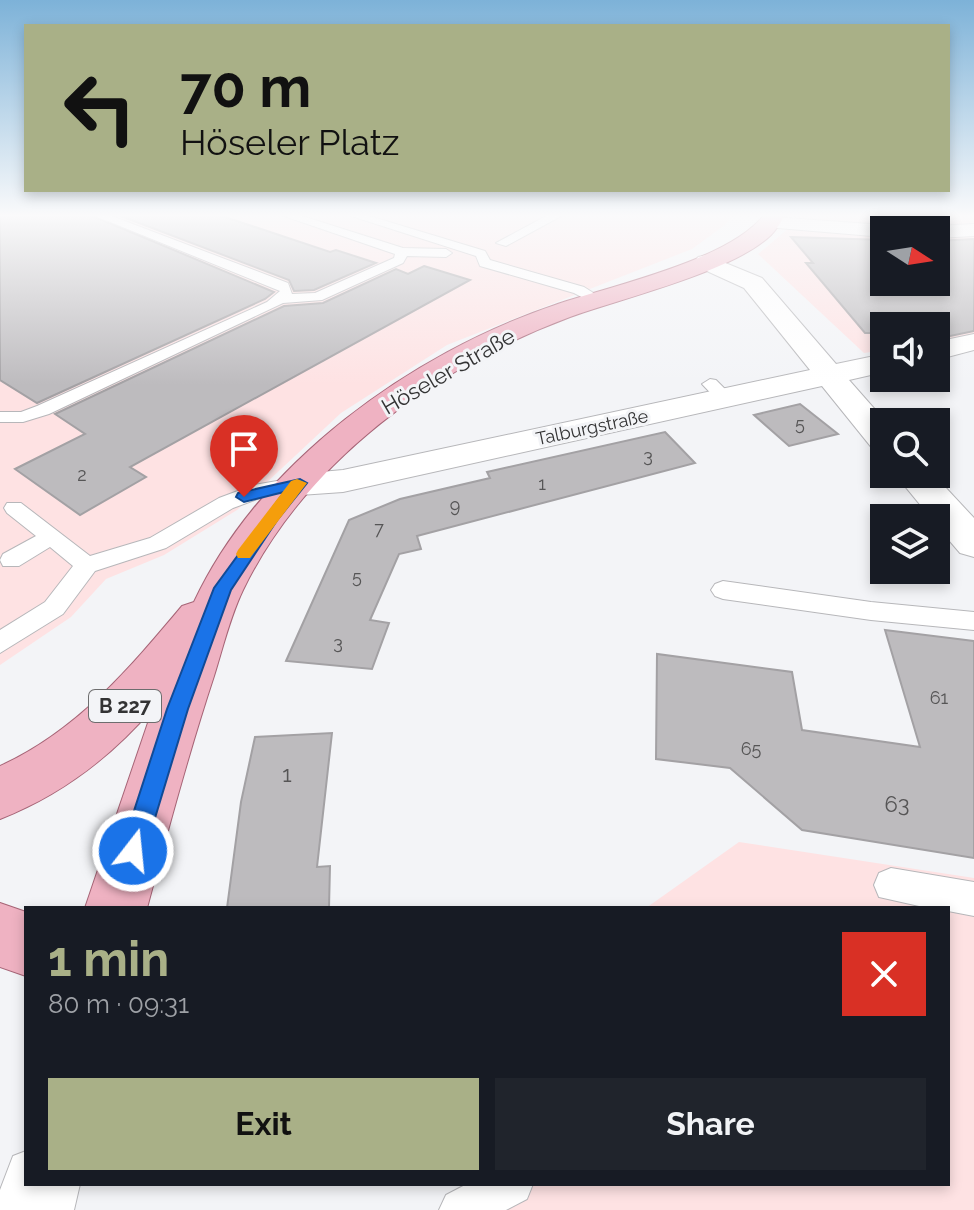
<!DOCTYPE html>
<html lang="en">
<head>
<meta charset="utf-8">
<style>
	body { margin:0; font-family:Raleway,sans-serif; background:#20242c; color:#f1f3f6; height:100vh; display:flex; flex-direction:column; font-size:30px; white-space:nowrap }
	* { box-sizing:border-box; margin:0 }
	p { font-size:26px; color:#9ea1a6 }
	.icon { flex:none; width:44px; height:44px; fill:none; stroke:currentColor; stroke-width:2; stroke-linecap:round; stroke-linejoin:round }
	.map { position:relative; flex:1; overflow:hidden }
	.details { position:absolute; left:24px; top:906px; width:926px; height:280px; display:flex; flex-direction:column; background:#171b24; border-radius:0px; box-shadow:0 4px 12px #0003 }
	.details>* { flex:none }
	.hud { position:absolute; left:24px; top:24px; width:926px; height:168px; border-radius:0px; box-shadow:0 4px 12px #0003; background:#a9b087; color:#111; overflow:hidden }
	.needle { width:52px; rotate:102deg }
	.fabs { position:absolute; left:870px; top:216px; display:grid; gap:16px }
	.fabs a { display:grid; place-items:center; width:80px; height:80px; border-radius:0px; background:#171b24; box-shadow:0 4px 12px #0003; font-size:40px }
	.pin { position:absolute; display:grid; place-items:center; width:68px; height:68px; color:#fff; margin:-82px -34px; border-radius:50% 50% 50% 0; rotate:-45deg; box-shadow:0 0 8px #0007 }
	.pin .icon { rotate:45deg }
	.me { position:absolute; width:88px; margin:-44px; rotate:16deg; stroke-linejoin:round; filter:drop-shadow(0 0 6px #0008) }
	.turn { display:flex; align-items:center; gap:28px; height:168px; padding:0 24px; font-size:36px }
	.turn .icon { width:104px; height:104px; stroke-width:2.5 }
	.turn b { display:block; font-size:56px; line-height:68px }
	.round { display:grid; place-items:center; flex:none; width:84px; height:84px; border-radius:0px; background:#20242c }
	.headline { display:flex; align-items:center; justify-content:space-between; height:136px; padding:0 24px }
	h1 { font-size:48px; font-weight:700; line-height:60px; color:#a9b087 }
	.action { display:flex; gap:16px; margin-top:auto; padding:16px 24px }
	.action a { flex:1; height:92px; border-radius:0px; background:#a9b087; color:#111; font-size:32px; font-weight:700; line-height:92px; text-align:center }
	.action a+a { background:#20242c; color:#f1f3f6 }
	.map>svg:first-child { display:block }
	.industrial { fill:#fee2e3; fill-rule:evenodd }
	.building { fill:#bdbbbe; stroke:#a3a1a4; stroke-width:2 }
	.lines { fill:none; stroke-linecap:round; stroke-linejoin:round }
	.service-casing { stroke:#b7b7ba; stroke-width:2 }
	.minor-casing { stroke:#b7b7ba; stroke-width:2 }
	.tertiary-casing { stroke:#b7b7ba; stroke-width:2 }
	.primary-casing { stroke:#a66476; stroke-width:2 }
	.service { fill:#fff; fill-rule:evenodd }
	.minor { fill:#fff; fill-rule:evenodd }
	.tertiary { fill:#fff; fill-rule:evenodd }
	.primary { fill:#efb2c2; fill-rule:evenodd }
	.route { fill:#1a73e8; stroke:#114b97; stroke-width:2 }
	.slow { fill:#f59e0b }
	.labels { text-anchor:middle; dominant-baseline:central; stroke-width:6; stroke-linejoin:round; paint-order:stroke }
	.number-label { font-size:18px; fill:#565556 }
	.far-street-label { font-size:18px; fill:#333334; stroke:#f3f4f7 }
	.shield { fill:#f3f4f7; stroke:#6d6d6e; stroke-width:2 }
	.shield-label { font-size:20px; font-weight:bold; fill:#333334 }
	.street-label { font-size:22px; fill:#333334; stroke:#f3f4f7 }
	.near-number-label { font-size:22px; fill:#565556 }
</style>
</head>
<body>
<div class="map">
<svg width="974" height="1210" viewBox="0 0 974 1210">
	<rect width="100%" height="100%" fill="#f3f4f7"/>
	<!-- industrial -->
	<g class="industrial">
		<polygon points="0,215 733,215 725,225 692,249 447,345 341,413 237,510 164,555 106,579 71,617 0,665"/>
		<path d="M798,215H974V336L936,343V326H884V350L864,353L758,254L796,222ZM884,230H936V282H884Z"/>
		<polygon points="739,842 974,878 974,1210 472,1210 471,1184 948,1184 948,908 646,908"/>
	</g>
	<!-- building -->
	<g class="building">
		<polygon points="0,215 90,215 274,292 265,299 37,403 0,380"/>
		<polygon points="118,215 219,215 330,252 336,250 376,263 314,290 294,291 289,280"/>
		<polygon points="791,237 884,240 884,282 936,282 936,241 974,239 974,331 936,339 936,326 884,326 884,333 865,333 806,263 813,263"/>
		<polygon points="424,266 470,280 130,467 146,477 80,515 15,469 85,434 55,414 284,306 323,303 396,269 408,274"/>
		<polygon points="800,404 838,434 789,446 754,415"/>
		<polygon points="665,432 695,463 417,536 421,549 399,554 370,620 389,623 372,669 286,661 349,520 400,499 490,478 487,472"/>
		<polygon points="885,630 974,641 974,858 802,830 730,768 656,759 657,654 792,672 802,730 920,747"/>
		<polygon points="332,733 317,867 330,866 329,908 227,908 241,802 255,737"/>
	</g>
	<g class="lines">
		<defs>
			<g id="service">
				<polygon points="93,215 109,215 288,283 292,294 315,293 394,258 395,254 281,215 299,215 403,248 446,249 452,253 446,257 407,256 403,263 322,300 283,303 49,414 23,422 0,422 0,412 21,412 37,406 267,302 280,291"/>
				<polygon points="348,215 366,215 485,251 490,260 584,287 603,299 591,302 574,293 480,266 476,256"/>
				<polygon points="548,215 563,215 506,246 496,243"/>
				<polygon points="920,215 933,215 954,231 944,233"/>
				<polygon points="710,379 716,380 734,398 731,402 719,402 702,384"/>
				<polygon points="300,477 307,479 310,483 307,487 265,496 233,508 166,548 95,571 63,614 0,653 0,630 45,602 73,566 50,547 19,566 3,566 0,560 3,554 36,536 7,513 4,508 7,503 21,503 90,556 150,538 219,498 254,485"/>
				<polygon points="723,581 871,602 974,612 974,630 871,620 723,599 715,596 711,590 715,584"/>
				<polygon points="891,868 974,882 974,916 948,911 948,908 928,908 879,897 874,885 879,873"/>
				<polygon points="467,1184 533,1184 527,1199 506,1210 439,1210 446,1195"/>
			</g>
			<g id="minor">
				<polygon points="773,217 884,225 894,230 884,230 884,237 766,227 762,223 766,219"/>
				<polygon points="974,224 974,236 936,238 936,230 927,230 936,226"/>
				<polygon points="706,255 762,278 836,364 884,354 884,372 849,380 886,422 884,451 872,448 822,386 343,492 300,495 287,491 282,483 287,475 343,470 810,370 744,288 698,267 694,262 698,257"/>
				<polygon points="974,334 974,350 936,360 936,342"/>
				<polygon points="895,474 933,474 974,518 974,557 960,553 936,525 936,518 931,518"/>
			</g>
			<polygon id="tertiary" points="26,1151 26,1184 80,1184 74,1210 0,1210 0,1190 13,1156"/>
			<g id="primary">
				<path d="M764,215H785C781,222 776,230 771,235C733,272 622,298 570,317C438,366 306,460 243,590C230,617 223,647 214,676C189,752 168,830 147,908H85L153,708C110,758 61,795 0,819V766C76,732 130,668 182,606L194,602C259,463 412,353 555,305C610,286 728,261 764,215Z"/>
				<polygon points="0,903 26,912 26,976 0,967"/>
			</g>
		</defs>
		<!-- service casing -->
		<use href="#service" class="service-casing"/>
		<!-- minor casing -->
		<use href="#minor" class="minor-casing"/>
		<!-- tertiary casing -->
		<use href="#tertiary" class="tertiary-casing"/>
		<!-- primary casing -->
		<use href="#primary" class="primary-casing"/>
		<!-- service -->
		<use href="#service" class="service"/>
		<!-- minor -->
		<use href="#minor" class="minor"/>
		<!-- tertiary -->
		<use href="#tertiary" class="tertiary"/>
		<!-- primary -->
		<use href="#primary" class="primary"/>
	</g>
	<!-- sky -->
	<linearGradient id="sky" x2="0" y2="1"><stop stop-color="#7db2d8"/><stop offset="0.56" stop-color="#fafafb"/><stop offset="1" stop-color="#fafafb" stop-opacity="0"/></linearGradient>
	<rect width="974" height="385" fill="url(#sky)"/>
	<!-- route -->
	<polygon class="route" points="300,479 307,483 278,519 231,590 188,709 145,851 142,859 133,863 124,859 121,851 167,709 214,588 284,492 244,502 236,497 238,493"/>
	<!-- slow -->
	<polygon class="slow" points="297,479 307,483 250,558 238,558 236,554 238,550 291,481"/>
	<g class="labels">
		<!-- number labels -->
		<g class="number-label">
			<text x="800" y="423">5</text>
			<text x="648" y="455">3</text>
			<text x="82" y="474">2</text>
			<text x="542" y="483">1</text>
			<text x="455" y="505">9</text>
			<text x="379" y="528">7</text>
			<text x="357" y="576">5</text>
			<text x="338" y="642">3</text>
			<text x="939" y="697">61</text>
			<text x="751" y="748">65</text>
		</g>
		<!-- far-street labels -->
		<g class="far-street-label">
			<text transform="translate(592 427) rotate(-12)">Talburgstraße</text>
		</g>
		<!-- shield labels -->
		<rect class="shield" x="89" y="690" width="72" height="32" rx="6"/>
		<g class="shield-label">
			<text x="125" y="706">B 227</text>
		</g>
		<!-- street labels -->
		<g class="street-label">
			<text transform="translate(448 371) rotate(-30)">Höseler Straße</text>
		</g>
		<!-- near-number labels -->
		<g class="near-number-label">
			<text x="287" y="774">1</text>
			<text x="897" y="804">63</text>
		</g>
	</g>
</svg>
<div class="fabs">
<a><svg class="needle" viewBox="-14 -14 28 28"><path d="M0-13l5 13h-10z" fill="#e53935"/><path d="M0 13l5-13h-10z" fill="#9ea1a6"/></svg></a>
<a><svg class="icon" aria-label="sound" viewBox="0 0 24 24"><path d="M4 9h4l5-4v14l-5-4H4zM17 9q2 3 0 6"/></svg></a>
<a><svg class="icon" aria-label="search" viewBox="0 0 24 24"><circle cx="10" cy="10" r="6"/><path d="M15 15l6 6"/></svg></a>
<a><svg class="icon" aria-label="layers" viewBox="0 0 24 24"><path d="M12 4l9 5-9 5-9-5zM3 14l9 5 9-5"/></svg></a>
</div>
<div class="pin" style="left:244px;top:497px;background:#d93025"><svg class="icon" aria-label="arrive" viewBox="0 0 24 24"><path d="M6 21V4h12l-3 4 3 4H6"/></svg></div>
<svg class="me" style="left:133px;top:851px" viewBox="-20 -20 40 40"><circle r="17" fill="#1a73e8" stroke="#fff" stroke-width="3"/><path d="M0-11L8 9 0 5-8 9z" fill="#fff"/></svg>
<div class="hud">
<div class="turn"><svg class="icon" aria-label="left" viewBox="0 0 24 24"><path d="M17 20v-9H6M10 6l-5 5 5 5"/></svg><div><b>70 m</b>Höseler Platz</div></div>
</div>
<section class="details">
<div class="headline"><div><h1>1 min</h1><p>80 m · 09:31</p></div><a class="round" style="background:#d93025;color:#fff"><svg class="icon" aria-label="close" viewBox="0 0 24 24"><path d="M6 6l12 12M18 6L6 18"/></svg></a></div>
<div class="action"><a>Exit</a><a>Share</a></div>
</section>
</div>
</body>
</html>
